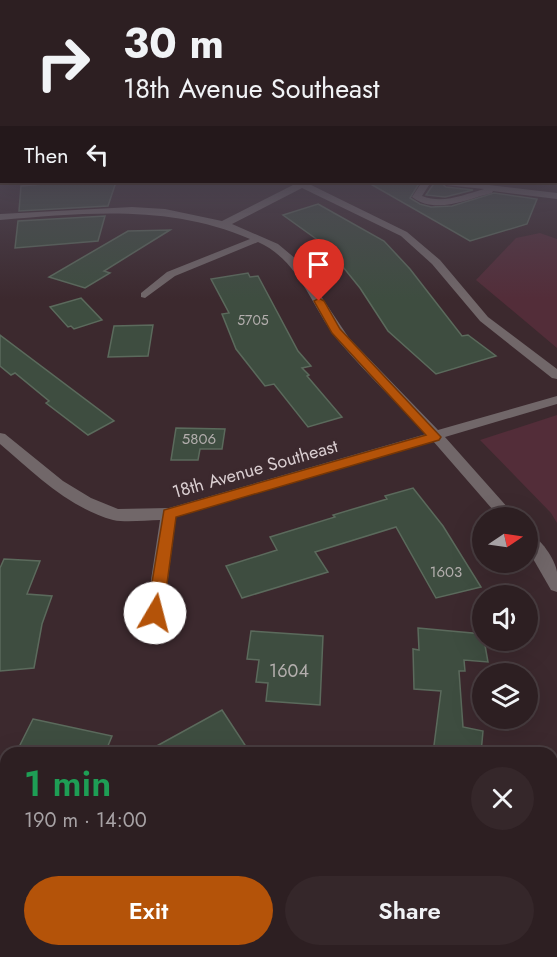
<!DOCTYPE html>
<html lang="en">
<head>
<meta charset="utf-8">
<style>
	body { margin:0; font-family:Jost,sans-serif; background:#35272a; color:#f1f3f6; height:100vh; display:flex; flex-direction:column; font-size:22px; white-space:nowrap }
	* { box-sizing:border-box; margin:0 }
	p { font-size:20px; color:#a7a2a5 }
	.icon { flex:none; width:33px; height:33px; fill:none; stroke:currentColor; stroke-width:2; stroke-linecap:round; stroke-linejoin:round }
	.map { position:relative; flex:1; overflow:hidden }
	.side { position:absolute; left:0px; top:747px; width:558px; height:210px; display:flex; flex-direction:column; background:#2d1f22; border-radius:18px 18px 0 0; box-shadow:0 6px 24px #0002,0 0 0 2px #483d40 }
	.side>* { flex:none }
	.hud { position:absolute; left:0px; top:0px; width:558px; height:183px; box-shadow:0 6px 24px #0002,0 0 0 2px #483d40; background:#2d1f22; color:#f1f3f6; overflow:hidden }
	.needle { width:39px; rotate:77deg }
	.fabs { position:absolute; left:472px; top:507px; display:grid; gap:12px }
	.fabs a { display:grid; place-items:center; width:66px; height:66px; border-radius:50%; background:#2d1f22; box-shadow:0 6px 24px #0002,0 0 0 2px #483d40; font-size:30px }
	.pin { position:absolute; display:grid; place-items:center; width:51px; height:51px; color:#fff; margin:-62px -26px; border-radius:50% 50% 50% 0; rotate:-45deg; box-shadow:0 0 6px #0007 }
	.pin .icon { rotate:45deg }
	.me { position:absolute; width:66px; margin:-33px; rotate:8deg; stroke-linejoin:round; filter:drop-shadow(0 0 4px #0008) }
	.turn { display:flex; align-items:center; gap:21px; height:126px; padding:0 24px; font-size:27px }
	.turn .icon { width:78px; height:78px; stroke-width:2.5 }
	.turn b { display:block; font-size:42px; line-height:51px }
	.then { display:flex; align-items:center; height:57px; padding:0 24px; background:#0003; gap:12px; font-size:22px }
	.round { display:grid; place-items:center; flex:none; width:63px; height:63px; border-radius:32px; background:#35272a }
	.headline { display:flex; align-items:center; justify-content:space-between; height:102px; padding:0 24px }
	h1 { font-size:36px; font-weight:600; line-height:45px; color:#1e9e55 }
	.button { display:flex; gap:12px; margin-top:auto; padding:12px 24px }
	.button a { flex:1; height:69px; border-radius:36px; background:#b45309; color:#fff; font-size:24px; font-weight:600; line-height:69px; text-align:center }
	.button a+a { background:#35272a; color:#f1f3f6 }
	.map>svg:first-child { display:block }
	.green { fill:#532d39 }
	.building { fill:#3e4d40; stroke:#5b6a5c; stroke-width:1.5 }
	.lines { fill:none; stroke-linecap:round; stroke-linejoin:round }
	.minor { fill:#716769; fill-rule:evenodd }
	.route { fill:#b45309; stroke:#753606; stroke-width:1.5 }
	.labels { text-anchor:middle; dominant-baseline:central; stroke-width:6; stroke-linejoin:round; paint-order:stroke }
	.far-number-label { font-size:14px; fill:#b3aead }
	.number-label { font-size:15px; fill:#b3aead }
	.street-label { font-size:18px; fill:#daced1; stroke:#3c292e }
	.near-number-label { font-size:18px; fill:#b3aead }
</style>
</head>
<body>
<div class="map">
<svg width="557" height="957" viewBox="0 0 557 957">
	<rect width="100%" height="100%" fill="#3c292e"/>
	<!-- green -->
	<g class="green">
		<polygon points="540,233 557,239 557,348 476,280 516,238"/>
		<polygon points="557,415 557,523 551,513 480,440"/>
	</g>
	<!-- building -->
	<g class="building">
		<polygon points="65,182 116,182 108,206 19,211 21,186"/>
		<polygon points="367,182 420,182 410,198 420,204 431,207 452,206 494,193 537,199 527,224 470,241"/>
		<polygon points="435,182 440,182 446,187 473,190 445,197 426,195"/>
		<polygon points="318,204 384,241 410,269 462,336 468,335 496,356 436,374 388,331 360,288 326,246 283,215"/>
		<polygon points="105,216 98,241 15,248 18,221"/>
		<polygon points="170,230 104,271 110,273 85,288 49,277 128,231"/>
		<polygon points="248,273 250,277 258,276 298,351 311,366 302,368 309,375 307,376 342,417 308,427 274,384 265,386 236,349 222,314 229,313 211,279"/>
		<polygon points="81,298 102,320 74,329 71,326 68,327 50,307"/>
		<polygon points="153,325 148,356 108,357 114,326"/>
		<polygon points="0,335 114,421 88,435 46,403 49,401 15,373 11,375 0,366"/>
		<polygon points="176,428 225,429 222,449 200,449 198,460 171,460"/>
		<polygon points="413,488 443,526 481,587 436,598 396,527 315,552 328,572 242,598 226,566 277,550 270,537 335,517 333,515 387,499 385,496"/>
		<polygon points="4,559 40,561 27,594 52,596 42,624 34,668 0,671 0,568"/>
		<polygon points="418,628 483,634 488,662 464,660 465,671 459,671 463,727 483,731 481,753 433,753 441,691 414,689 413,649 419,650"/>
		<polygon points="251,631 323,636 320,705 266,701 268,683 256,682 259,660 247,659"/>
		<polygon points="222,710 245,745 232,753 144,753"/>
		<polygon points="33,719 112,736 105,753 16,753"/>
	</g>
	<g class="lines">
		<!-- minor -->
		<g class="minor">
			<path d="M293,182H305L407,232L440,260L488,317L557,369V379L552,378L480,321L432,264L401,236L302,188L232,224L278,244L296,259L349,338L438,430L557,396V404L445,437L517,518H500L433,441L176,517L161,633L158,638L152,640L146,638L143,633L160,520C146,520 127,523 113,520C69,508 34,473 0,444V433L5,434L63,481L91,498L118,509L169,508L426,434C398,404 368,375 341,344C311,309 302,262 258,242L175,276L145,298L141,297V293L167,272L250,239C169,204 85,213 0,220V214L132,207L165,209L222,221L295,184Z"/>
			<path d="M422,182H433L429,185L422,196C443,204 463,195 484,189L446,185L442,182H463L557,193V199L493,191L492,193C467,199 435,215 412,197Z"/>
			<path d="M528,533C540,537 555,559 557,572C557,578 557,585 557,592L551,590L528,550Z"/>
			<polygon points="557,865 557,898 552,900 552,867"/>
			<polygon points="509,951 534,951 532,957 506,957"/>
		</g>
	</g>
	<!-- sky -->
	<linearGradient id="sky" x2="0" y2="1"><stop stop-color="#211719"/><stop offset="0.55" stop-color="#504957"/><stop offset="1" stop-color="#504957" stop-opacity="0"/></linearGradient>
	<rect width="557" height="299" fill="url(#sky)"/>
	<!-- route -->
	<polygon class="route" points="319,298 324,301 340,329 441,437 439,440 176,517 163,613 161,618 155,620 149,618 147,613 164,510 426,435 332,333 314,301"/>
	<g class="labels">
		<!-- far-number labels -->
		<g class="far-number-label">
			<text x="253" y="320">5705</text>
		</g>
		<!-- number labels -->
		<g class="number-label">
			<text x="199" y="439">5806</text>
			<text x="446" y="572">1603</text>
		</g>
		<!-- street labels -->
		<g class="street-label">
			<text transform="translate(255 469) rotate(-16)">18th Avenue Southeast</text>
		</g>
		<!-- near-number labels -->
		<g class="near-number-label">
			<text x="289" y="671">1604</text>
		</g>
	</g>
</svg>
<div class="fabs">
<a><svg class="needle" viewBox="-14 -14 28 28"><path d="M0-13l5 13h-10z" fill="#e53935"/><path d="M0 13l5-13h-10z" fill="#a7a2a5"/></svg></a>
<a><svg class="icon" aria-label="sound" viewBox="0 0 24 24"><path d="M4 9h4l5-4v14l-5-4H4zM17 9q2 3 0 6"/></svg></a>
<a><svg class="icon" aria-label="layers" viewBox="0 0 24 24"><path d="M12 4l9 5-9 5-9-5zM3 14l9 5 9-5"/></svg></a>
</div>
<div class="pin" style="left:319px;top:301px;background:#d93025"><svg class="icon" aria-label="arrive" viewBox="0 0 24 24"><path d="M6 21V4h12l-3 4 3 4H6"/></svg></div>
<svg class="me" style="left:155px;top:613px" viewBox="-20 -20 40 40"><circle r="19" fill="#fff"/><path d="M0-13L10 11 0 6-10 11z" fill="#b45309"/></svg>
<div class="hud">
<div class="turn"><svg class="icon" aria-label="right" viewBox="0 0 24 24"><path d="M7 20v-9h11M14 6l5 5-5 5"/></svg><div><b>30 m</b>18th Avenue Southeast</div></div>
<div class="then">Then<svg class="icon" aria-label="left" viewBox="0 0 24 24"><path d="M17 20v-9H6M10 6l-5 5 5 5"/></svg></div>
</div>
<section class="side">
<div class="headline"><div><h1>1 min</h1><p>190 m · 14:00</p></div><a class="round"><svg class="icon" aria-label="close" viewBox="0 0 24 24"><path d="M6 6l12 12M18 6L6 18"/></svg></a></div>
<div class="button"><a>Exit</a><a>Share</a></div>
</section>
</div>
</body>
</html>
